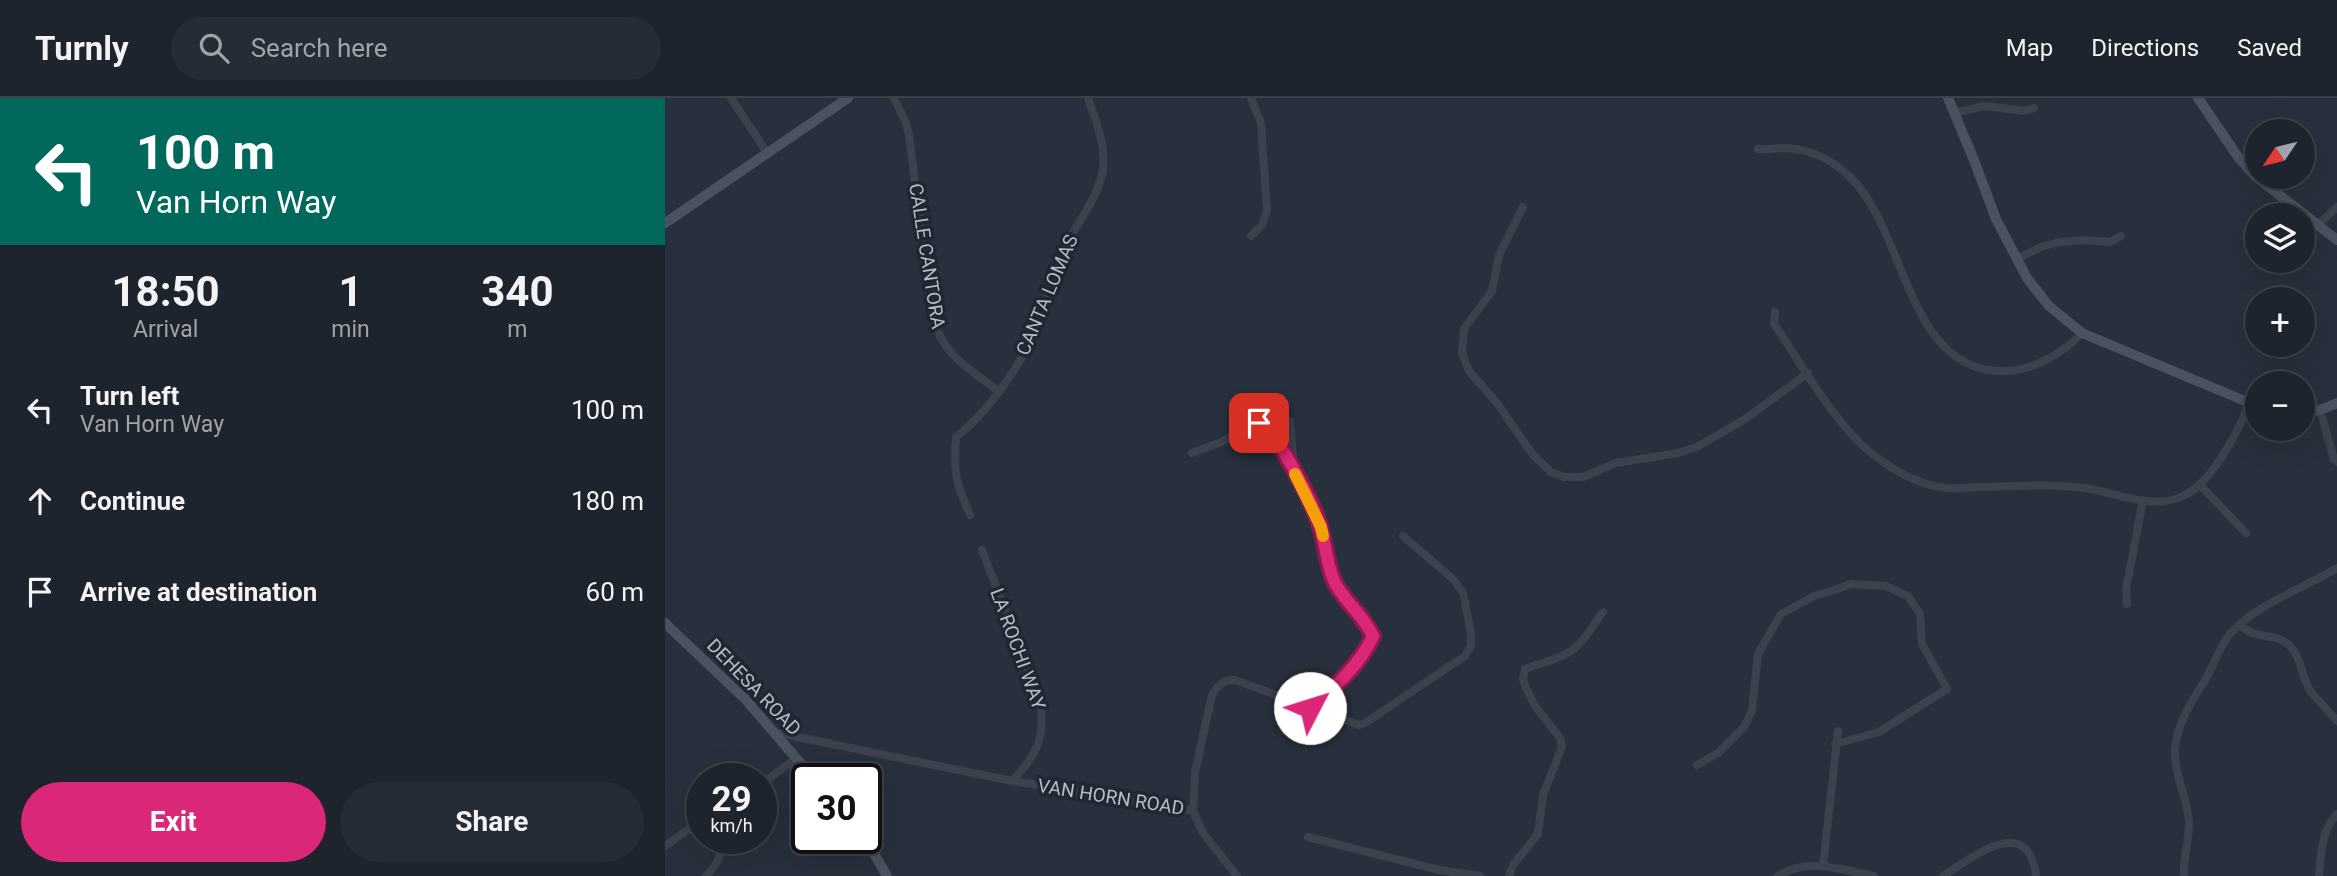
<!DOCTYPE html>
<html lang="en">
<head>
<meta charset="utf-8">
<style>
	body { margin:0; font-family:Roboto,sans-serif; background:#252c35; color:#f1f3f6; height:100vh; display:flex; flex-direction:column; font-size:26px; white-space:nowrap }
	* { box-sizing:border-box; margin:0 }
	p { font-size:23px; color:#a0a4aa }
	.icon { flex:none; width:38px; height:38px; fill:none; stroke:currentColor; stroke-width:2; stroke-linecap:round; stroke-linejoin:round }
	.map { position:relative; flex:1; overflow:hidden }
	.panel { display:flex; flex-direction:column; background:#1d242d; width:665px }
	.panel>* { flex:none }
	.guide { background:#00695c; color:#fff; overflow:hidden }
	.needle { width:46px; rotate:235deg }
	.tools { position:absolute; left:1580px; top:21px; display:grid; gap:14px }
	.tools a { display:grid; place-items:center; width:70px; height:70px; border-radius:50%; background:#1d242d; box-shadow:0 7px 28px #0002,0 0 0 2px #3b4149; font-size:35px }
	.speed { position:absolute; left:21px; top:665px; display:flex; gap:14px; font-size:35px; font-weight:700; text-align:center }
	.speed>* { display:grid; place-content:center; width:91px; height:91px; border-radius:50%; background:#1d242d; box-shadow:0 7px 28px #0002,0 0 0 2px #3b4149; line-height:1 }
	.speed small { font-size:18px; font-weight:400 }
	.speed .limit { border:4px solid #111; border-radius:10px; background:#fff; color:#111 }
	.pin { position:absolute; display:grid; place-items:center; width:60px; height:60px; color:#fff; margin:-30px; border-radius:14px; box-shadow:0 4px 10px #0006 }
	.me { position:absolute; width:77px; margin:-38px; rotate:50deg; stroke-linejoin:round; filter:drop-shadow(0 0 5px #0008) }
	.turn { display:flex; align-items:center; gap:24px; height:147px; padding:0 21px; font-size:32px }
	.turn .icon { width:91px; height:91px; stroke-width:2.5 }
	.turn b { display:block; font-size:49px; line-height:60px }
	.eta { display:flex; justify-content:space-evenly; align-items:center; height:119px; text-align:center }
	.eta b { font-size:42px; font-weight:700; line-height:49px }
	.action { display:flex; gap:14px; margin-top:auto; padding:14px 21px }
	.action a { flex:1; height:80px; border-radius:42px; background:#db2777; color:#fff; font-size:28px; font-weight:700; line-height:80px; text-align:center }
	.action a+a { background:#252c35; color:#f1f3f6 }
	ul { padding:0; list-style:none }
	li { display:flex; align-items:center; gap:21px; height:91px; padding:0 21px }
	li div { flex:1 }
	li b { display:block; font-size:26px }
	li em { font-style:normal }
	header { display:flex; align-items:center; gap:42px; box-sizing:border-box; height:98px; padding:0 35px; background:#1d242d; border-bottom:2px solid #3b4149 }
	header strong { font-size:33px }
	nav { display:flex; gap:38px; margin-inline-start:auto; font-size:24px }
	.search { width:490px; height:63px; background:#252c35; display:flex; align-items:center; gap:18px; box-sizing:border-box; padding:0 24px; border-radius:38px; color:#a0a4aa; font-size:26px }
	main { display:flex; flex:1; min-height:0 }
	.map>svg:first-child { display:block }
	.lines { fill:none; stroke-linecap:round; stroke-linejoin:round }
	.street { stroke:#3b424d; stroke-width:8 }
	.secondary { stroke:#4a515f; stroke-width:10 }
	.route-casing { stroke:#8e194d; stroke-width:18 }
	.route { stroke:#db2777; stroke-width:12 }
	.slow { stroke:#f59e0b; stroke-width:12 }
	.labels { text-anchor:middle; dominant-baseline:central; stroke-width:7; stroke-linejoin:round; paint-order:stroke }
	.street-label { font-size:19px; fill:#b7bdc8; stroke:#202732 }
</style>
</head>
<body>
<header>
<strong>Turnly</strong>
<div class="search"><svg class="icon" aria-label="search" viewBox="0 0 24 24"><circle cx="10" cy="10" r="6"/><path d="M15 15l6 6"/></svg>Search here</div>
<nav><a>Map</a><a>Directions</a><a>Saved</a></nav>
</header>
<main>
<section class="panel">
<div class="guide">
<div class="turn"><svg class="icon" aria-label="left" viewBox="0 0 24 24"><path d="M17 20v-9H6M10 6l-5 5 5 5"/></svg><div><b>100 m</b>Van Horn Way</div></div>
</div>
<div class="eta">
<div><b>18:50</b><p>Arrival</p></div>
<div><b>1</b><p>min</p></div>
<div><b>340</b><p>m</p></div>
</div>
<ul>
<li><svg class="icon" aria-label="left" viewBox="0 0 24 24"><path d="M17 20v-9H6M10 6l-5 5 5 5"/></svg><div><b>Turn left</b><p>Van Horn Way</p></div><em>100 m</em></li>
<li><svg class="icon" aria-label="ahead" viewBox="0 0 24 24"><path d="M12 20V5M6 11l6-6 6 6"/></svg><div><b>Continue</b></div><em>180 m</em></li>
<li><svg class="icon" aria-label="arrive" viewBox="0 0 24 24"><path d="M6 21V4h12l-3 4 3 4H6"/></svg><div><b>Arrive at destination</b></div><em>60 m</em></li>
</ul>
<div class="action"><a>Exit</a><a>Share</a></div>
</section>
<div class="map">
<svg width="1672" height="778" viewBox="0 0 1672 778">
	<rect width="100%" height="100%" fill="#27303c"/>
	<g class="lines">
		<!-- street -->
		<g class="street">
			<polyline points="66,0 103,56"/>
			<path d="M229,0L241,25L244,37L267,217C278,258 301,268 333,293"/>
			<polyline points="1289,15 1320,8 1359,13 1369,10"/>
			<path d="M1093,51C1102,52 1110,50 1119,50C1146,51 1166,61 1185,79C1242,133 1241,274 1338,273C1368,273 1397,256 1417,235"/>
			<polyline points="858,109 834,157 827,193 799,231 797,255 804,273 832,305 868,357 886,374 899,379 918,379 951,365 1013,355 1032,349 1080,321 1143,275"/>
			<polyline points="1653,127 1672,109"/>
			<polyline points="586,138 597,127 602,112 596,25 586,0"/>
			<polyline points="1352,161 1376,149 1395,144 1419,142 1445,144 1456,138"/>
			<path d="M1110,214L1109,226C1139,269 1173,334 1217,363C1235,376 1258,387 1280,390C1292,391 1305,389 1318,389C1351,388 1385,386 1419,390C1451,394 1486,413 1518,398C1546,386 1574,333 1584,305"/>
			<polyline points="1655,312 1669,361 1672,364"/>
			<polyline points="625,323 629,368"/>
			<path d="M527,355L556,344L594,325C613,336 650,409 656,432C661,449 662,468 670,485C680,504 699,518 708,538C695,567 670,589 645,610"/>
			<polyline points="1535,387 1581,435"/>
			<path d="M305,417C291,385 288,374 291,339C323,315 363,258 376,219C384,196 389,170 400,148C413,124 433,100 438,72C441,47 431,23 423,0"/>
			<path d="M317,452L375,602C381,639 372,657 347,683"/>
			<polyline points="1462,506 1461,491 1478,402"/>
			<path d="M1575,527C1592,543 1609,533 1625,548C1637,560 1636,579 1646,594C1654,604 1664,613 1672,623"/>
			<polyline points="108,634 347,683 528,713"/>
			<polyline points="1032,667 1053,655 1079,629 1087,613 1093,556 1116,516 1149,498 1172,491 1186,486 1221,488 1243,498 1255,516 1257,546 1282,591 1214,634 1170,646"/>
			<polyline points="96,686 132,660"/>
			<path d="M528,713L530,674L547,597C551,588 560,581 570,582L694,627L700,625L800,558L806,548V535L798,495L788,481L738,438"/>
			<polyline points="528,713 538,735 572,778"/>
			<polyline points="643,739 774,772 815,778"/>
			<polyline points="0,748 37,722"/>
			<polyline points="1158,768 1173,633"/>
			<path d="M41,778C52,767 58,756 58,740"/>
			<path d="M844,778L848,767L873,736L878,697L897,649L895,640L870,608L861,590L858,582L860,571C879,563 901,561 915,545C924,536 930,524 938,514"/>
			<path d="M1113,778C1142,759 1178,772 1209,778"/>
			<path d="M1278,778C1308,759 1363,714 1371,778"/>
			<path d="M1519,778C1518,760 1524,743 1524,725C1523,700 1509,678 1510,652C1511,628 1526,604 1539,584C1548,569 1553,552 1564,537C1586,509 1641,489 1672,470"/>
			<path d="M1654,778C1656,756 1656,733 1672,716"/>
		</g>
		<!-- secondary -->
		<g class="secondary">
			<polyline points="1283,0 1309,62 1331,121 1362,180 1384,208 1417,235 1592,308"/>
			<polyline points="1533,0 1573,59 1589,77 1672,142"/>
			<polyline points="0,125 183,0"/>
			<polyline points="1638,314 1655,312 1672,305"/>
			<polyline points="0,525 81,602 149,681"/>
			<polyline points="200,740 222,778"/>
		</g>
	</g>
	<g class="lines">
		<defs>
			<path id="route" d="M594,325C614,336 650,409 656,432C661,449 662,468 670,485C680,504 699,518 708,538C695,567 670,589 645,610"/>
		</defs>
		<!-- route casing -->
		<use href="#route" class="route-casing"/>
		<!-- route -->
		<use href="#route" class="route"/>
		<!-- slow -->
		<polyline class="slow" points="630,376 656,429 658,438"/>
	</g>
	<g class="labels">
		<!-- street labels -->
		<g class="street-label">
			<text transform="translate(262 158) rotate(81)">CALLE CANTORA</text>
			<text transform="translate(382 197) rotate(-67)">CANTA LOMAS</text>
			<text transform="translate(353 551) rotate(70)">LA ROCHI WAY</text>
			<text transform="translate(89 589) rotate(46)">DEHESA ROAD</text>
			<text transform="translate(446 699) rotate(9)">VAN HORN ROAD</text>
		</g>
	</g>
</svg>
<div class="tools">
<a><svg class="needle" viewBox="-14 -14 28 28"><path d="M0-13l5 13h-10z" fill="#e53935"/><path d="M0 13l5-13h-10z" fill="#a0a4aa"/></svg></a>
<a><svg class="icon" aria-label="layers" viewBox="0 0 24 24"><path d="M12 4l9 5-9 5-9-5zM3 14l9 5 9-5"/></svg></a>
<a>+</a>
<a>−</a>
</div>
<div class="speed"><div>29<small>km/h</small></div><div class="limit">30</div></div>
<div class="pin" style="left:594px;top:325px;background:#d93025"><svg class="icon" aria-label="arrive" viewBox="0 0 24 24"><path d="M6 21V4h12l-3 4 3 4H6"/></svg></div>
<svg class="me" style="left:645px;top:610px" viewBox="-20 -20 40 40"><circle r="19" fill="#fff"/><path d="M0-13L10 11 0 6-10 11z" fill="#db2777"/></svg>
</div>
</main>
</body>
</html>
